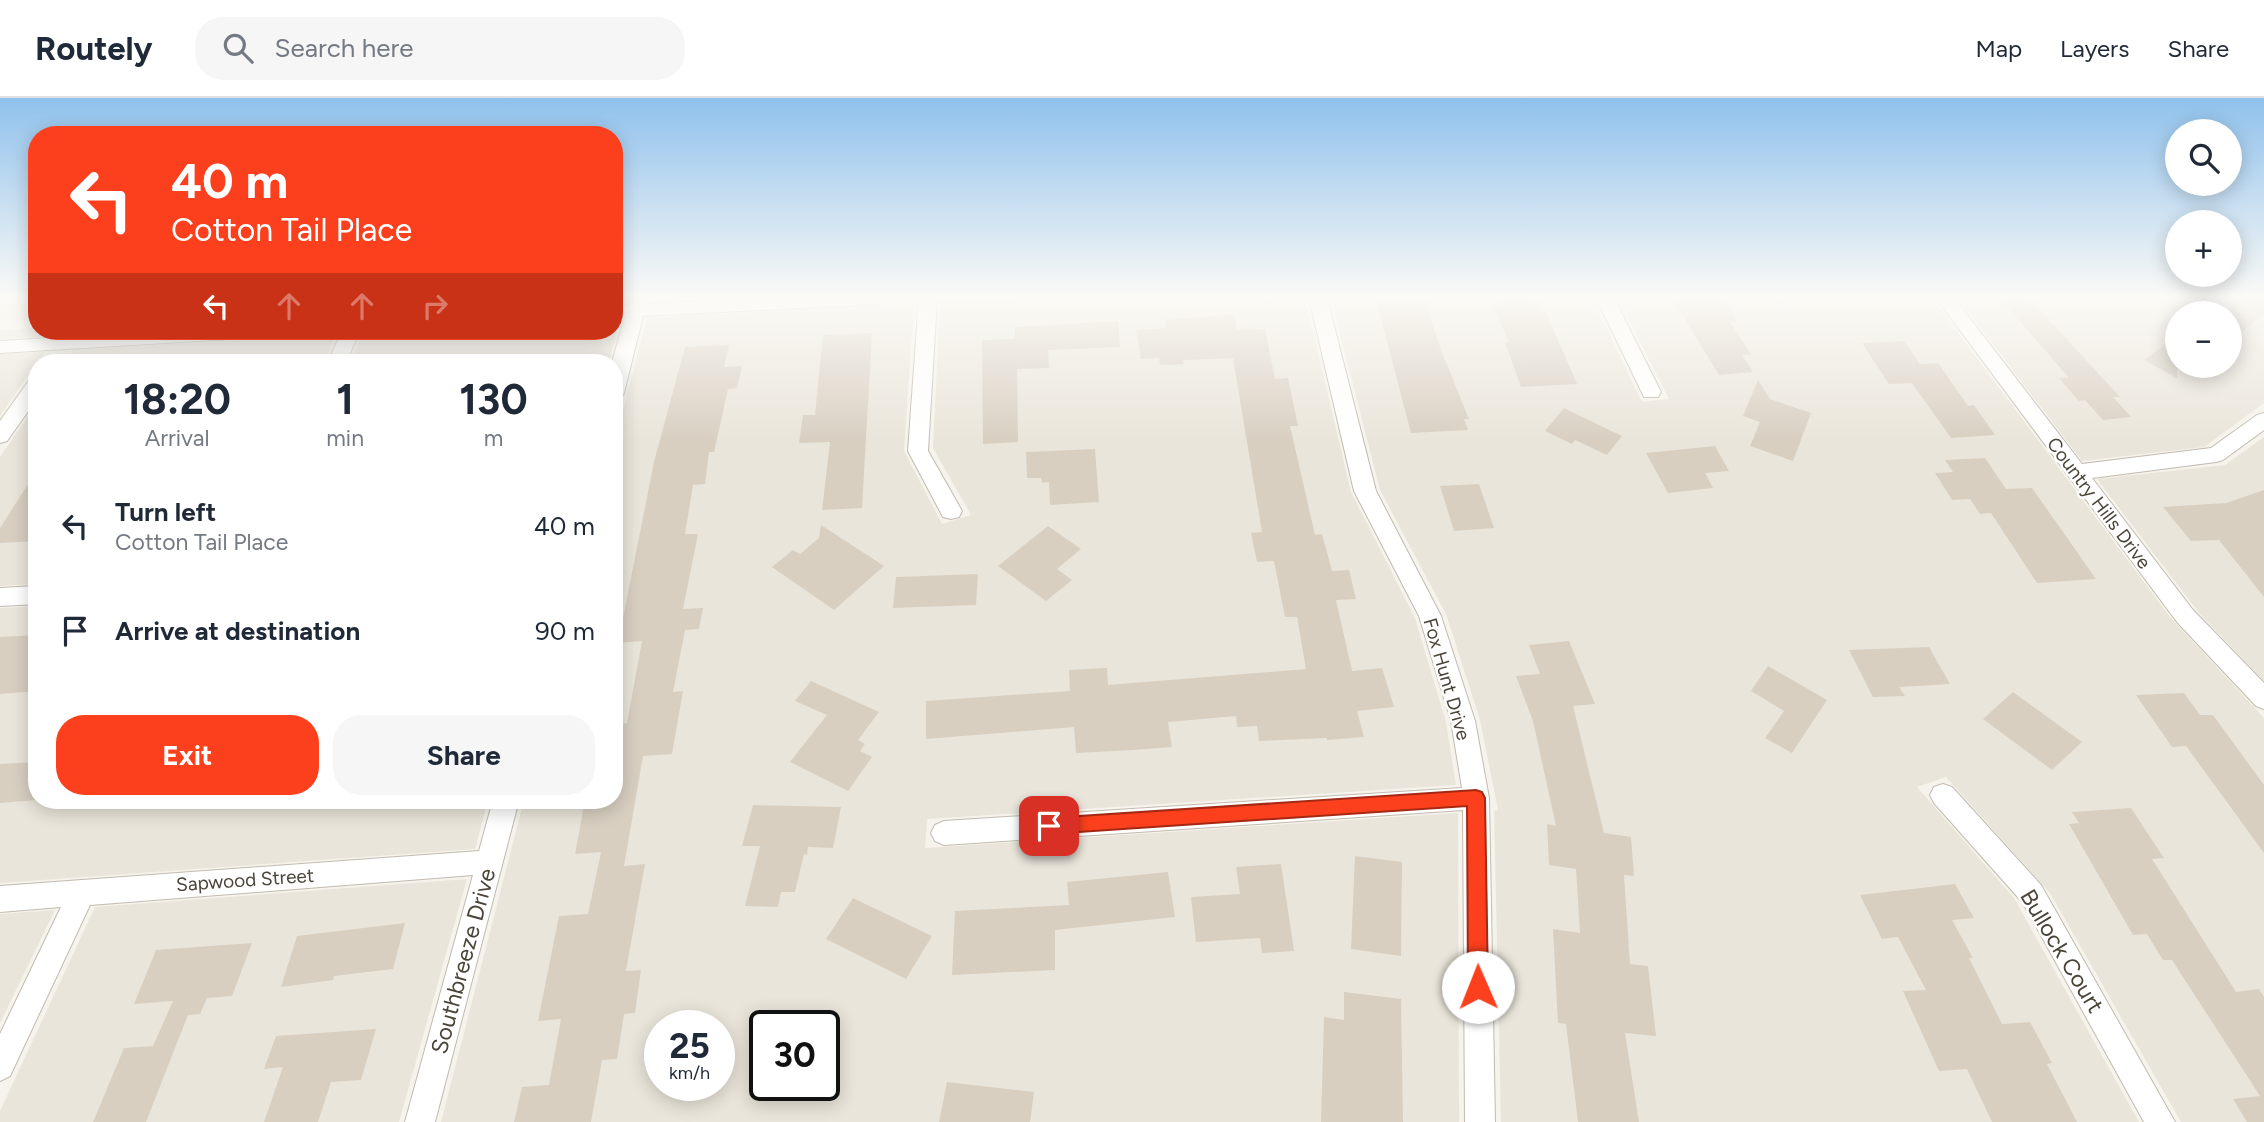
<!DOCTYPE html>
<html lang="en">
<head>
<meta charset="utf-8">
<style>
	body { margin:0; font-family:Figtree,sans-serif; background:#f6f6f7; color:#1f2937; height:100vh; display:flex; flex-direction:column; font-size:26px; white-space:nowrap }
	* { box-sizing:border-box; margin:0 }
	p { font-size:23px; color:#747a83 }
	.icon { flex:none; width:38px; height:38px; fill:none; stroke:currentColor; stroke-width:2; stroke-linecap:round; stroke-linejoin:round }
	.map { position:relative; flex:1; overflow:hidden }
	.drawer { position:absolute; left:28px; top:256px; width:595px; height:455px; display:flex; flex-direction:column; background:#fff; border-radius:28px; box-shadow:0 4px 18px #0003 }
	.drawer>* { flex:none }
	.top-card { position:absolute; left:28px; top:28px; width:595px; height:214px; border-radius:28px; box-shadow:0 4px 18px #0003; background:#fc3f1d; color:#fff; overflow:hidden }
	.buttons { position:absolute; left:2165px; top:21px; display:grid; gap:14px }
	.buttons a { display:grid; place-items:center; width:77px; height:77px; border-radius:50%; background:#fff; box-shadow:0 4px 18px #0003; font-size:35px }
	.speed { position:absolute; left:644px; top:912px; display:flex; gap:14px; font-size:35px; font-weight:700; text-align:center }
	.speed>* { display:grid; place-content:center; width:91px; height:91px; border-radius:50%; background:#fff; box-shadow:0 4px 18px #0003; line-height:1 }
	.speed small { font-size:18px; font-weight:400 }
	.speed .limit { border:4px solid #111; border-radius:10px; background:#fff; color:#111 }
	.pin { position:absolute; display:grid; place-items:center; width:60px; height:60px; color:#fff; margin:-30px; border-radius:14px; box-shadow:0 4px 10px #0006 }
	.me { position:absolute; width:77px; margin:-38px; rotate:359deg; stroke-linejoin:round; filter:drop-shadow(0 0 5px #0008) }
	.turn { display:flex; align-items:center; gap:24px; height:147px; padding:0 28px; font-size:32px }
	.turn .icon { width:91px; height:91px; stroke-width:2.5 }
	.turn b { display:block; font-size:49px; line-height:60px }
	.lanes { display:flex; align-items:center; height:66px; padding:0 28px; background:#0003; justify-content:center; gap:35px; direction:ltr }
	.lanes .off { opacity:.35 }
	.eta { display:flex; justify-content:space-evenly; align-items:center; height:119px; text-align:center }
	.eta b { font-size:42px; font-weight:700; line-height:49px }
	.action { display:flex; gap:14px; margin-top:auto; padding:14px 28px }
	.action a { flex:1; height:80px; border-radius:28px; background:#fc3f1d; color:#fff; font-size:28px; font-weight:700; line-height:80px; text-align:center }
	.action a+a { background:#f6f6f7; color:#1f2937 }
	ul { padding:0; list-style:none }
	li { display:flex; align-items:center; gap:21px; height:105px; padding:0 28px }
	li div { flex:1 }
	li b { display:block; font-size:26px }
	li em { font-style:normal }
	header { display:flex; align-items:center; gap:42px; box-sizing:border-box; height:98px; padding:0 35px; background:#fff; border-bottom:2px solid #e0e1e3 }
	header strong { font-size:33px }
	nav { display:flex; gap:38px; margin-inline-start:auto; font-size:24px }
	.search { width:490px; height:63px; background:#f6f6f7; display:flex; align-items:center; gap:18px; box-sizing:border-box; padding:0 24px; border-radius:28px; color:#747a83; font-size:26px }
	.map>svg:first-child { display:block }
	.residential { fill:#eae5da; fill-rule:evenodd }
	.education { fill:#efe8d6 }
	.building { fill:#d8cfc1 }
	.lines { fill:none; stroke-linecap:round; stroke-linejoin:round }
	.street-casing { stroke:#c2bbae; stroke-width:2 }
	.street { fill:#fff; fill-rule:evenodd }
	.route { fill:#fc3f1d; stroke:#a42913; stroke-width:2 }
	.labels { text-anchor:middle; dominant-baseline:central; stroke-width:5; stroke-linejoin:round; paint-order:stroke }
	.street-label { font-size:19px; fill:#4b4439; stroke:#fff }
	.near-street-label { font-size:23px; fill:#4b4439; stroke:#fff }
</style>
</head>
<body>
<header>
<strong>Routely</strong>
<div class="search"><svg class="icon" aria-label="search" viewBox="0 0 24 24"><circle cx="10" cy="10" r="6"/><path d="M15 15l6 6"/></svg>Search here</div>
<nav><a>Map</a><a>Layers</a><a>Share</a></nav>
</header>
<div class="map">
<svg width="2264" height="1024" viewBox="0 0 2264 1024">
	<rect width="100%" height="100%" fill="#f6f3ec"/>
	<!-- residential -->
	<g class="residential">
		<path d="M1017,200H1305L1351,394L1415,520L1446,624L1456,687L927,721L925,750L1458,715L1459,1024H441L524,702H614V348L647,220L914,205L904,353L942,426L971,417L933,350L940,203ZM660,928H719V987H660ZM765,928H824V987H765Z"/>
		<polygon points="1331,200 1592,200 1642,304 1669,301 1618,200 1932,200 2170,519 2264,620 2264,1024 2181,1024 2050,795 1946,679 1917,689 2014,800 2139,1024 1501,1024 1494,713 1498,712 1480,622 1446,516 1380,392"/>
		<path d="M1958,200H2264V305L2204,349L2082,363ZM2177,215H2230V268H2177Z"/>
		<polygon points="620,221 609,264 350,264 364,234 614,233 614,222"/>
		<polygon points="37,230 37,233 148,233 0,241 0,232"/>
		<polygon points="337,236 323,264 65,264 73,252"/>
		<polygon points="45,254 37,264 0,318 0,256"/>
		<polygon points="37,305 37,486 0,488 0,359"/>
		<polygon points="2264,339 2264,583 2200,516 2097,381 2225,367"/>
		<polygon points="37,508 37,702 488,702 475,751 0,785 0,510"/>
		<polygon points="467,781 399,1024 0,1024 0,1013 95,809"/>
		<polygon points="55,812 0,925 0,816"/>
	</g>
	<!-- education -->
	<polygon class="education" points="0,200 37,200 37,221 0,223"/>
	<!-- building -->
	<g class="building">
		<polygon points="1500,200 1534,200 1541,214 1546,214 1577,286 1521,289 1505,244 1509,244 1493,209 1504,208"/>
		<polygon points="1672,200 1723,200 1736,223 1730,224 1751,256 1742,257 1753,274 1719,277"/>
		<polygon points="2000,200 2029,200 2120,299 2113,299 2131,319 2103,322 2085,302 2079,303 2059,280 2069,280"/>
		<polygon points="2230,200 2264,200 2264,216 2230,244"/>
		<polygon points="1425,203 1441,252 1469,321 1464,321 1468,332 1411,335 1377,205"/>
		<polygon points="1234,216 1237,232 1265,231 1275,281 1288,280 1298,328 1290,328 1315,437 1322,436 1332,473 1349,472 1356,501 1336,502 1352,573 1382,570 1394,609 1357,613 1364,639 1327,642 1327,640 1259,643 1257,628 1237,629 1236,618 1168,624 1172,649 1133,652 1076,655 1074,629 926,641 926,603 1070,593 1069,572 1107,570 1108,587 1306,571 1297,519 1285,519 1274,463 1257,464 1251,435 1262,434 1233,260 1183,262 1184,266 1160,267 1159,260 1141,261 1136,232 1166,230 1165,222"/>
		<polygon points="1118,223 1120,249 1048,252 1049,270 1017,271 1018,344 983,346 982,242 1015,241 1015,229"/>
		<polygon points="872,235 862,410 822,412 830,344 799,345 803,317 815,317 823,237"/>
		<polygon points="2177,238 2177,280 2144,262"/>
		<polygon points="1904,243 1920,266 1938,265 1968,308 1974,307 1995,337 1951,340 1912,285 1889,286 1862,245"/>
		<polygon points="729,247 724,269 742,268 737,290 728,291 714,354 709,354 705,386 693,387 685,436 698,436 683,511 703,510 699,531 685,532 673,594 683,593 672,656 643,658 624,768 645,766 626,873 641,872 635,915 624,916 617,961 602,962 591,1024 514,1024 522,989 549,987 561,921 538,923 559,818 588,816 601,754 575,756 585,702 614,702 614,626 627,625 642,543 618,545 654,364 685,249"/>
		<polygon points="1758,282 1770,301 1811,315 1793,363 1750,348 1760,324 1743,318"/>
		<polygon points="1564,310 1622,338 1607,357 1575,342 1572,346 1545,333"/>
		<polygon points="1715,348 1729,373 1705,375 1713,390 1668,395 1646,355"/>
		<polygon points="1095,351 1099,404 1050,407 1049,384 1042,385 1041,380 1027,380 1026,354"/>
		<polygon points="1985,360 2006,391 2032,390 2096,481 2037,485 1991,415 1980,416 1970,401 1952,402 1935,375 1953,374 1945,362"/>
		<polygon points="37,372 37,443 0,445 0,430"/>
		<polygon points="1479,386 1494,430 1454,433 1440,388"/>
		<polygon points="2264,392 2264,499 2219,442 2191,443 2163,409 2226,405"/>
		<polygon points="821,427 884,468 834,512 772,469 793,452 800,456 819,440"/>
		<polygon points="1048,428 1081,451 1057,471 1072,482 1046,503 998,468"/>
		<polygon points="978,476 976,507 893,510 896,479"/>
		<polygon points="37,537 37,593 0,596 0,539"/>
		<polygon points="1569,543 1595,606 1573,608 1604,735 1631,739 1634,778 1624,777 1630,866 1648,868 1656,938 1625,935 1639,1024 1578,1024 1566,926 1558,925 1553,831 1580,835 1576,771 1549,767 1547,726 1556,728 1533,623 1516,578 1540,576 1529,547"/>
		<polygon points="1929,549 1950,586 1899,589 1905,598 1873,599 1849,552"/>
		<polygon points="1768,568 1827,602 1792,655 1765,640 1784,613 1751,593"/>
		<polygon points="811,583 879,614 858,642 865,646 860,653 872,659 848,693 790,664 827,617 795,603"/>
		<polygon points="2013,594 2082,644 2052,672 1983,621"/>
		<polygon points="2184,595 2200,617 2213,617 2264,687 2264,755 2186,648 2172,649 2136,597"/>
		<polygon points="37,664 37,702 0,705 0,666"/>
		<polygon points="753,707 841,709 833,750 808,749 807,757 804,756 795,794 781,794 778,809 745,808 760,748 742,748"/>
		<polygon points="2131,710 2164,760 2152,761 2236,894 2259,891 2264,899 2264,1024 2247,1024 2233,1001 2260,998 2172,862 2163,862 2147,836 2133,837 2069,726 2079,725 2072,714"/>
		<polygon points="1355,758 1402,764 1401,858 1351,851"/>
		<polygon points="1281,766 1294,853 1262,855 1260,840 1196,844 1191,799 1240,796 1236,769"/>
		<polygon points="1168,774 1175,819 1055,832 1055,872 952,877 955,813 1069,807 1067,784"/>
		<polygon points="1955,786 1974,820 1952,822 1973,860 1969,860 2002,926 2030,924 2052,965 2047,966 2077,1024 1992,1024 1967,971 1939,973 1903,893 1926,892 1898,839 1882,841 1860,797"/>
		<polygon points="853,800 932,838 906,881 826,841"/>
		<polygon points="405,825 393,871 334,878 333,882 281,889 297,838"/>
		<polygon points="252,845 232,898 207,900 200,916 188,917 146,1024 93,1024 124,950 153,948 173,903 134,906 156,852"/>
		<polygon points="1344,894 1401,901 1403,1024 1321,1024 1324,919 1344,922"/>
		<polygon points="376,931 361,982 331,984 318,1024 264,1024 283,969 264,971 276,938"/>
		<polygon points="947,984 1034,994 1030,1024 939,1024"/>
	</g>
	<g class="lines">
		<defs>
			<g id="street">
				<polygon points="630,200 648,200 647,206 773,200 886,200 877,206 643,218 624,295 621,300 614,302 612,264 625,219 614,220 614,208 628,207"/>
				<polygon points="919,200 937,200 928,353 962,413 959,419 951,421 943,419 908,353"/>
				<polygon points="1309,200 1327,200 1376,393 1441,518 1475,623 1489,700 1495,1024 1465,1024 1463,712 944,747 935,743 931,735 935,727 944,723 1462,690 1451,623 1419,518 1354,393"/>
				<polygon points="1596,200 1614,200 1661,294 1658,299 1644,299"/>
				<polygon points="1936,200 1954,200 2082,366 2211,350 2257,317 2264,315 2264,332 2223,362 2216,364 2092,380 2193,512 2264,585 2264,611 2256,608 2177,524"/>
				<polygon points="167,233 273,233 271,237 264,239 0,255 0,243"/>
				<polygon points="342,233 360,233 346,264 328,264"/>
				<polygon points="37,279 37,301 7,343 0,345 0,323 30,281"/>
				<polygon points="37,488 37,506 0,508 0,490"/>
				<polygon points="1943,686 1952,689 2041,787 2175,1024 2144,1024 2023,805 1934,705 1930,697 1934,689"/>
				<polygon points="493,702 519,702 435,1024 405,1024 473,777 90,807 10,978 0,983 0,936 61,809 0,814 0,788 479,753"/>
			</g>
		</defs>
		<!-- street casing -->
		<use href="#street" class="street-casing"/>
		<!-- street -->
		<use href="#street" class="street"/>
	</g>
	<!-- sky -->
	<linearGradient id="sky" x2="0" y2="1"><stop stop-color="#8fc1ec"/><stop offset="0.58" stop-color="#fbfaf6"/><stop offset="1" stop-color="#fbfaf6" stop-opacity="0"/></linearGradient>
	<rect width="2264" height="343" fill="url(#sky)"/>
	<!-- route -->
	<polygon class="route" points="1476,692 1482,694 1485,700 1488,889 1485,896 1478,898 1471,896 1468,889 1467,708 1049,736 1043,734 1040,728 1043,722 1049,720"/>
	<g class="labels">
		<!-- street labels -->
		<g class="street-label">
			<text transform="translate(2099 405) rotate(53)">Country Hills Drive</text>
			<text transform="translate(1447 581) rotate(74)">Fox Hunt Drive</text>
			<text transform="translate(245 782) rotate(-4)">Sapwood Street</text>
		</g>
		<!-- near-street labels -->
		<g class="near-street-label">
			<text transform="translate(2062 853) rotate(59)">Bullock Court</text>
			<text transform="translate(463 863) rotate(-75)">Southbreeze Drive</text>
		</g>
	</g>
</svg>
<div class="buttons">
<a><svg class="icon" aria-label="search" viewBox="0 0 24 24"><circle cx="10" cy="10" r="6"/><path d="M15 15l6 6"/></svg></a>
<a>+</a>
<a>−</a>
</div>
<div class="speed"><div>25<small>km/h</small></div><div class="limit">30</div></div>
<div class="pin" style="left:1049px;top:728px;background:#d93025"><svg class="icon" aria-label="arrive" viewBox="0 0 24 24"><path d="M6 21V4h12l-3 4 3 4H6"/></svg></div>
<svg class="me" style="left:1478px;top:889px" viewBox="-20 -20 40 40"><circle r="19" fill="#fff"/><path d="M0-13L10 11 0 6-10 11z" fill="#fc3f1d"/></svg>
<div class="top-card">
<div class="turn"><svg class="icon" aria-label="left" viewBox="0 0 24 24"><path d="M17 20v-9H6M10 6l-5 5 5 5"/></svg><div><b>40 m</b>Cotton Tail Place</div></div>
<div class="lanes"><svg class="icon" aria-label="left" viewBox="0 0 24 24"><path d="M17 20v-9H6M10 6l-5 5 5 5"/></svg><svg class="icon off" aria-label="ahead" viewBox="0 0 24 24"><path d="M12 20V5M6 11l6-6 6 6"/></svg><svg class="icon off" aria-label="ahead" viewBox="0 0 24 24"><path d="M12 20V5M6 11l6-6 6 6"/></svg><svg class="icon off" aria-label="right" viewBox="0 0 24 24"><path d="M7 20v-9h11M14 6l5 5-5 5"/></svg></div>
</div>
<section class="drawer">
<div class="eta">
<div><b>18:20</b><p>Arrival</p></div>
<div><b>1</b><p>min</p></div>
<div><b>130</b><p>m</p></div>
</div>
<ul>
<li><svg class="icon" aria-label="left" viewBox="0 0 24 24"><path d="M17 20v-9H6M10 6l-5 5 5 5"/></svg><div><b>Turn left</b><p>Cotton Tail Place</p></div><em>40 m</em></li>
<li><svg class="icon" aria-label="arrive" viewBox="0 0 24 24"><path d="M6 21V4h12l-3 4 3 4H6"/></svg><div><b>Arrive at destination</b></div><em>90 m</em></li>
</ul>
<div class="action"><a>Exit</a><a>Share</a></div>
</section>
</div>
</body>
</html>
